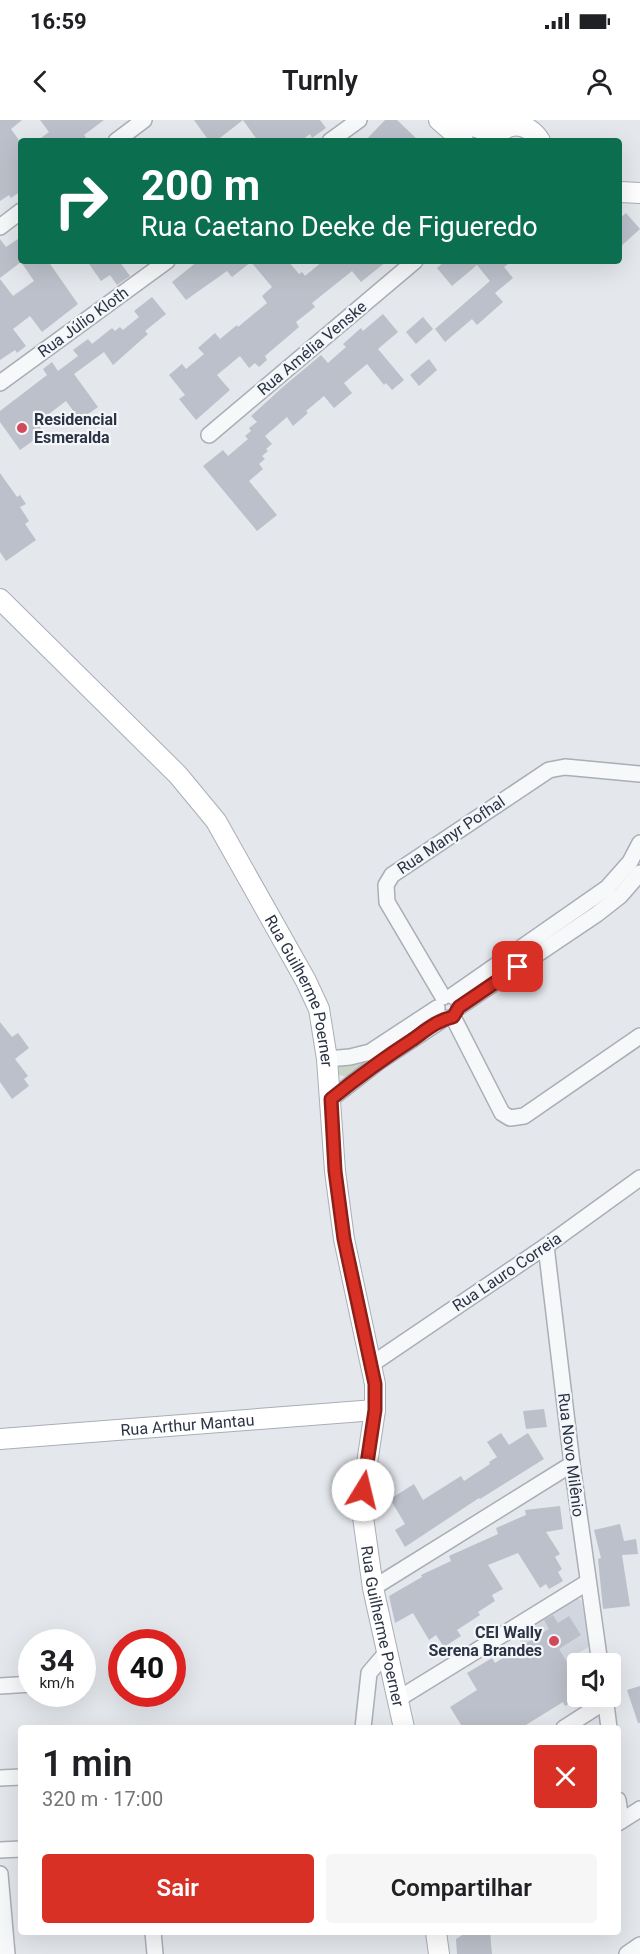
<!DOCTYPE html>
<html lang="pt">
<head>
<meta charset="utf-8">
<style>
	body { margin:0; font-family:Roboto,sans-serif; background:#f6f6f6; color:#202124; height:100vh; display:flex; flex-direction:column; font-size:22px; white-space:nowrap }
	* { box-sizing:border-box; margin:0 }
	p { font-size:20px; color:#757577 }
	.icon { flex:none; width:33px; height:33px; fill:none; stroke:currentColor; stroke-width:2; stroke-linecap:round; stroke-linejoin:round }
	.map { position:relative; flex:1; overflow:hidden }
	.side { position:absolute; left:18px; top:1605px; width:603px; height:210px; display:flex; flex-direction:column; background:#fff; border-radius:6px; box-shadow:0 6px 24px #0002 }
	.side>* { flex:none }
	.guide { position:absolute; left:18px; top:18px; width:604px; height:126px; border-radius:6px; box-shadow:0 6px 24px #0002; background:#0b6e4f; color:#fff; overflow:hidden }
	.tools { position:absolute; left:567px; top:1533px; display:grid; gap:12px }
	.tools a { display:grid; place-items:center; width:54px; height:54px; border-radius:6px; background:#fff; box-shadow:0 6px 24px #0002; font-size:30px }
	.speed { position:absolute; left:18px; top:1509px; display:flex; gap:12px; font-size:30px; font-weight:700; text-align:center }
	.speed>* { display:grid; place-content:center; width:78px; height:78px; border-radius:50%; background:#fff; box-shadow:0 6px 24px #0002; line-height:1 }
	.speed small { font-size:15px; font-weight:400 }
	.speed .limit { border:9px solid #d22; background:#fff; color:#111 }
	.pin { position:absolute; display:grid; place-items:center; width:51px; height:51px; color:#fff; margin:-26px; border-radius:12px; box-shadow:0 3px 9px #0006 }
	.me { position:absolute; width:66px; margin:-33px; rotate:9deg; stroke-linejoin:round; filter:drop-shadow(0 0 4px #0008) }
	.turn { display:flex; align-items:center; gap:21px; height:126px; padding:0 24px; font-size:27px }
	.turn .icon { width:78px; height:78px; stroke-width:2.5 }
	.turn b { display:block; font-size:42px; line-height:51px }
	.round { display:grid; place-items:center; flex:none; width:63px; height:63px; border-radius:6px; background:#f6f6f6 }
	.overview { display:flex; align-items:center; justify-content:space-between; height:102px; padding:0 24px }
	h1 { font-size:36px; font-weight:600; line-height:45px }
	.cta { display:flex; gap:12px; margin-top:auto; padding:12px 24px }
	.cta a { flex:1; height:69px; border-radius:6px; background:#d93025; color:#fff; font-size:24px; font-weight:600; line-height:69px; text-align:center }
	.cta a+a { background:#f6f6f6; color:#202124 }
	.status { display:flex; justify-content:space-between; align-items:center; height:42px; padding:0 30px; background:#fff; direction:ltr }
	.status svg { height:16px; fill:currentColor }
	header { display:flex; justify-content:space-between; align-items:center; height:78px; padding:0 24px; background:#fff; font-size:27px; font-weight:600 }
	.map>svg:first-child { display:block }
	.built { fill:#d2d6de }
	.green { fill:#c9d6c5 }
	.building { fill:#bbc0ca }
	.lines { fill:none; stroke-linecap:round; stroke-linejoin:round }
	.street-casing { stroke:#a9aeb7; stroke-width:18 }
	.secondary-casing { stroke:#a9aeb7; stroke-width:22 }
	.street { stroke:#f7f8fa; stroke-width:15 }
	.secondary { stroke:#fff; stroke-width:20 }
	.route-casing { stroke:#8d1f18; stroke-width:15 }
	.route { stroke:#d93025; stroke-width:10 }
	.poi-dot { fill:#d1495b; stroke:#f4f6f9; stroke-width:2 }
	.labels { text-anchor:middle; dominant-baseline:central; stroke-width:4.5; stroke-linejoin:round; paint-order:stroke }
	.street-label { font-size:16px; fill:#2b3445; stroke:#f4f6f9 }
	.poi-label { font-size:16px; font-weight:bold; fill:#2b3445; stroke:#f4f6f9; text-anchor:start }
</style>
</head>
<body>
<div class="status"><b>16:59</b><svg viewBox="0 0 49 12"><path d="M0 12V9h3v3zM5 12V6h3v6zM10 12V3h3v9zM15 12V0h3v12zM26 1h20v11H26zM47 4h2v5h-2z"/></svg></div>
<header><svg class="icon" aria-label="back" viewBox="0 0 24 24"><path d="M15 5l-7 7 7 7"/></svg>Turnly<svg class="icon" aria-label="person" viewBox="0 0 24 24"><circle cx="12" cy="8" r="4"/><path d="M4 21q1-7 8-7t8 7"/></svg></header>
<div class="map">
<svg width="640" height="1834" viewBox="0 0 640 1834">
	<rect width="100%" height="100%" fill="#e4e7ec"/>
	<!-- built -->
	<polygon class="built" points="576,1478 581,1480 590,1526 541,1556 517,1515"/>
	<!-- green -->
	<polygon class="green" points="372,938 348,957 339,955 338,946 341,944 359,943"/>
	<!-- building -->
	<g class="building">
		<polygon points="0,0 22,0 11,9 21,23 21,71 11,78 9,75 0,81"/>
		<polygon points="40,0 104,0 84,15 88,21 37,21 49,12"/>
		<polygon points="194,0 320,0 326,8 312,18 310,14 301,21 258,21 243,0 216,21 209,21"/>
		<polygon points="385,0 397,0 419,21 365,21"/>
		<polygon points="626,93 640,109 620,127 620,98"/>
		<polygon points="21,117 21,141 48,141 78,184 42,212 30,196 13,209 26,226 17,233 15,230 0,240 0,159 13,176 34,161 21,142 0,158 0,119 6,127"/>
		<polygon points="87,141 119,141 130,156 117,165 110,155 101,161"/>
		<polygon points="198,141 288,141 299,154 302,152 305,156 323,141 387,141 361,162 352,151 312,183 315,187 296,202 299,207 265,236 267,240 259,247 255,243 249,248 240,236 217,255 230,270 196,300 179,279 185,275 169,255 182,244 186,249 204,234 198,228 215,213 220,219 237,205 238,207 267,183 262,176 272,167 251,142 232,157 227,151 186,180 172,162"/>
		<polygon points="445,141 512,141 504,147 513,158 495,173 503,182 477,205 472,199 445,222 435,209 490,161 477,145 452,166 437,148"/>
		<polygon points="152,177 166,194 145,211 148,214 113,245 104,232 74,254 98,287 80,300 66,281 37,303 44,313 20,330 0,302 0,291 47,255 43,249 52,242 58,251 78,236 73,230 88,219 92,224 112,208 115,211 120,207 123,210 139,197 134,191"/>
		<polygon points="383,194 398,212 378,229 404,260 392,270 386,263 384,265 367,244 344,263 352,273 334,288 324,276 306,291 308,293 293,306 287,297 265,316 272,324 266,329 268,331 262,336 265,339 259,344 263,349 249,361 277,395 257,411 203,346 223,330 228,336 248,319 245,316 251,311 249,308 257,302 251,296 284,266 321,235 328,243 346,227 343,224 361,208 363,211"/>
		<polygon points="423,197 433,209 416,224 406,212"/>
		<polygon points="429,239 437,250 419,266 410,255"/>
		<polygon points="0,353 17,377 20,375 26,384 20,387 29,401 25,404 36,420 6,441 0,432"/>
		<polygon points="0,902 12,917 18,913 29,928 15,939 28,956 24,959 29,966 12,979 0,962"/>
		<polygon points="544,1289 547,1307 526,1309 523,1291"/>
		<polygon points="501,1313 509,1325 528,1313 544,1339 480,1379 479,1378 405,1427 395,1410 405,1404 390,1379 414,1364 423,1380 461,1356 464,1361 490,1344 489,1342 497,1337 487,1322"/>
		<polygon points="560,1386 563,1409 546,1412 560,1434 555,1437 562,1449 558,1452 563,1461 549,1469 546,1464 540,1468 518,1433 488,1445 503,1469 492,1475 495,1481 478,1492 480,1495 457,1510 461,1516 444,1527 436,1515 429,1520 413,1493 395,1503 389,1476 422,1457 421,1455 451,1441 449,1436 498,1414 496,1408 526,1395 525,1390"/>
		<polygon points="620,1404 624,1421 636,1419 638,1434 622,1435 630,1486 603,1489 598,1439 601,1438 594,1410"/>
		<polygon points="553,1495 558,1503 569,1496 581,1515 559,1529 578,1560 578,1578 565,1586 563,1582 521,1608 463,1608 450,1587 477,1570 467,1553 492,1538 495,1543 549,1509 544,1500"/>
		<polygon points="640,1566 640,1603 638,1603 627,1570"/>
		<polygon points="467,1812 490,1812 492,1834 457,1834 456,1819"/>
	</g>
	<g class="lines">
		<defs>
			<g id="street">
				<polyline points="116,21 144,0"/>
				<polyline points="330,21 359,0"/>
				<polyline points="0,107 21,91"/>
				<polyline points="0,263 167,141"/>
				<polyline points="209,315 415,141"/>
				<polyline points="452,876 607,768 630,742 640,723"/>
				<polyline points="443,877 387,782 386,765 392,755 549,650 565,647 640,654"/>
				<polyline points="459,887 597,794 620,776 640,753"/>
				<polyline points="453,897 502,993 510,998 524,996 640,916"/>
				<polyline points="327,939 350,937 370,932 437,888"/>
				<polyline points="331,979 380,941 445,898"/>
				<polyline points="546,1126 572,1344 600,1544"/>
				<polyline points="372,1244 546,1126 640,1058"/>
				<polyline points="373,1468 572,1344"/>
				<polyline points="0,1566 32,1564"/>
				<polyline points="605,1576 609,1608"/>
				<polyline points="398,1579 588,1462"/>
				<polyline points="363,1608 369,1553 387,1532"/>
				<polyline points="564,1608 606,1581"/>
				<polyline points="0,1658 21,1657"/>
				<polyline points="618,1680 621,1701"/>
				<polyline points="618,1703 640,1689"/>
				<polyline points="0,1730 21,1729"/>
				<polyline points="0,1754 7,1834"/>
				<polyline points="153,1812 155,1834"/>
				<polyline points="627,1834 640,1825"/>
			</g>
			<g id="secondary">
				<polyline points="439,0 463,21"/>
				<polyline points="453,0 482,9 502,10"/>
				<path d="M493,21C505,0 528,1 540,21"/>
				<polyline points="620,72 640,73"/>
				<path id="s1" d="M0,479L178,655L216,701L306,861L319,889L327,939L335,1051L344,1119L375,1264V1290L363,1370V1397L373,1468L404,1608"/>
				<path id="s2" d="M0,1319L375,1290"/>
				<polyline points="436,1812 439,1834"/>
			</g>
		</defs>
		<!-- street casing -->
		<use href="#street" class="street-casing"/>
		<!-- secondary casing -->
		<use href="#secondary" class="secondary-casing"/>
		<!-- street -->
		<use href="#street" class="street"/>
		<!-- secondary -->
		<use href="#secondary" class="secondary"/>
	</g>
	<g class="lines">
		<defs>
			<path id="route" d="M363,1370L375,1290V1264L344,1119L335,1051L331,979C357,958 384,938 412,920C425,911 437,900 453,897L459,887L518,847"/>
		</defs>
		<!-- route casing -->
		<use href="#route" class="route-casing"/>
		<!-- route -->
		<use href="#route" class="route"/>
	</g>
	<!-- markers -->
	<g class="poi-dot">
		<circle cx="22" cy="308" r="6"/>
		<circle cx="554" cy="1521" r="6"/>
	</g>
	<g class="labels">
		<!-- street labels -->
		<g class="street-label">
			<text transform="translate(83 202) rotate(-36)">Rua Júlio Kloth</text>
			<text transform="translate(312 228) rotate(-40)">Rua Amélia Venske</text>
			<text transform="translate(451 715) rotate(-34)">Rua Manyr Pofhal</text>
			<text stroke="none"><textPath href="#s1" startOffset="501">Rua Guilherme Poerner</textPath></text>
			<text transform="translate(507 1152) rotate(-34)">Rua Lauro Correia</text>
			<text stroke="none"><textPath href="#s2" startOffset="188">Rua Arthur Mantau</textPath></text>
			<text transform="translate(571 1335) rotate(83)">Rua Novo Milênio</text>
			<text stroke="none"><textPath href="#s1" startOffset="1149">Rua Guilherme Poerner</textPath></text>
		</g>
		<!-- poi labels -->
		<g class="poi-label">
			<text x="34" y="299">Residencial<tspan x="34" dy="18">Esmeralda</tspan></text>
			<text x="542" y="1512" text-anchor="end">CEI Wally<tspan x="542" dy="18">Serena Brandes</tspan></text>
		</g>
	</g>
</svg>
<div class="tools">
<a><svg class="icon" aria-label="sound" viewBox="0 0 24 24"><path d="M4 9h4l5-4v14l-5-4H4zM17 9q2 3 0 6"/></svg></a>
</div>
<div class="speed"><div>34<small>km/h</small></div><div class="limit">40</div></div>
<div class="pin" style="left:518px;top:847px;background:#d93025"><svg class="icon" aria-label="arrive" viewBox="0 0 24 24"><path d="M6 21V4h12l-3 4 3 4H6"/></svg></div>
<svg class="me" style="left:363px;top:1370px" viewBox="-20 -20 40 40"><circle r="19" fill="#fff"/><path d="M0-13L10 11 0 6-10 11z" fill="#d93025"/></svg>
<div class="guide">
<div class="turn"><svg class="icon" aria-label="right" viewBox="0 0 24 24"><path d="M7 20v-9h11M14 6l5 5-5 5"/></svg><div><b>200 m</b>Rua Caetano Deeke de Figueredo</div></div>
</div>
<section class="side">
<div class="overview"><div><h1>1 min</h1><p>320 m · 17:00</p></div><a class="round" style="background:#d93025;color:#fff"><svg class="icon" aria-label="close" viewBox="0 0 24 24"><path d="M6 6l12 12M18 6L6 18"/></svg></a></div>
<div class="cta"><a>Sair</a><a>Compartilhar</a></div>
</section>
</div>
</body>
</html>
